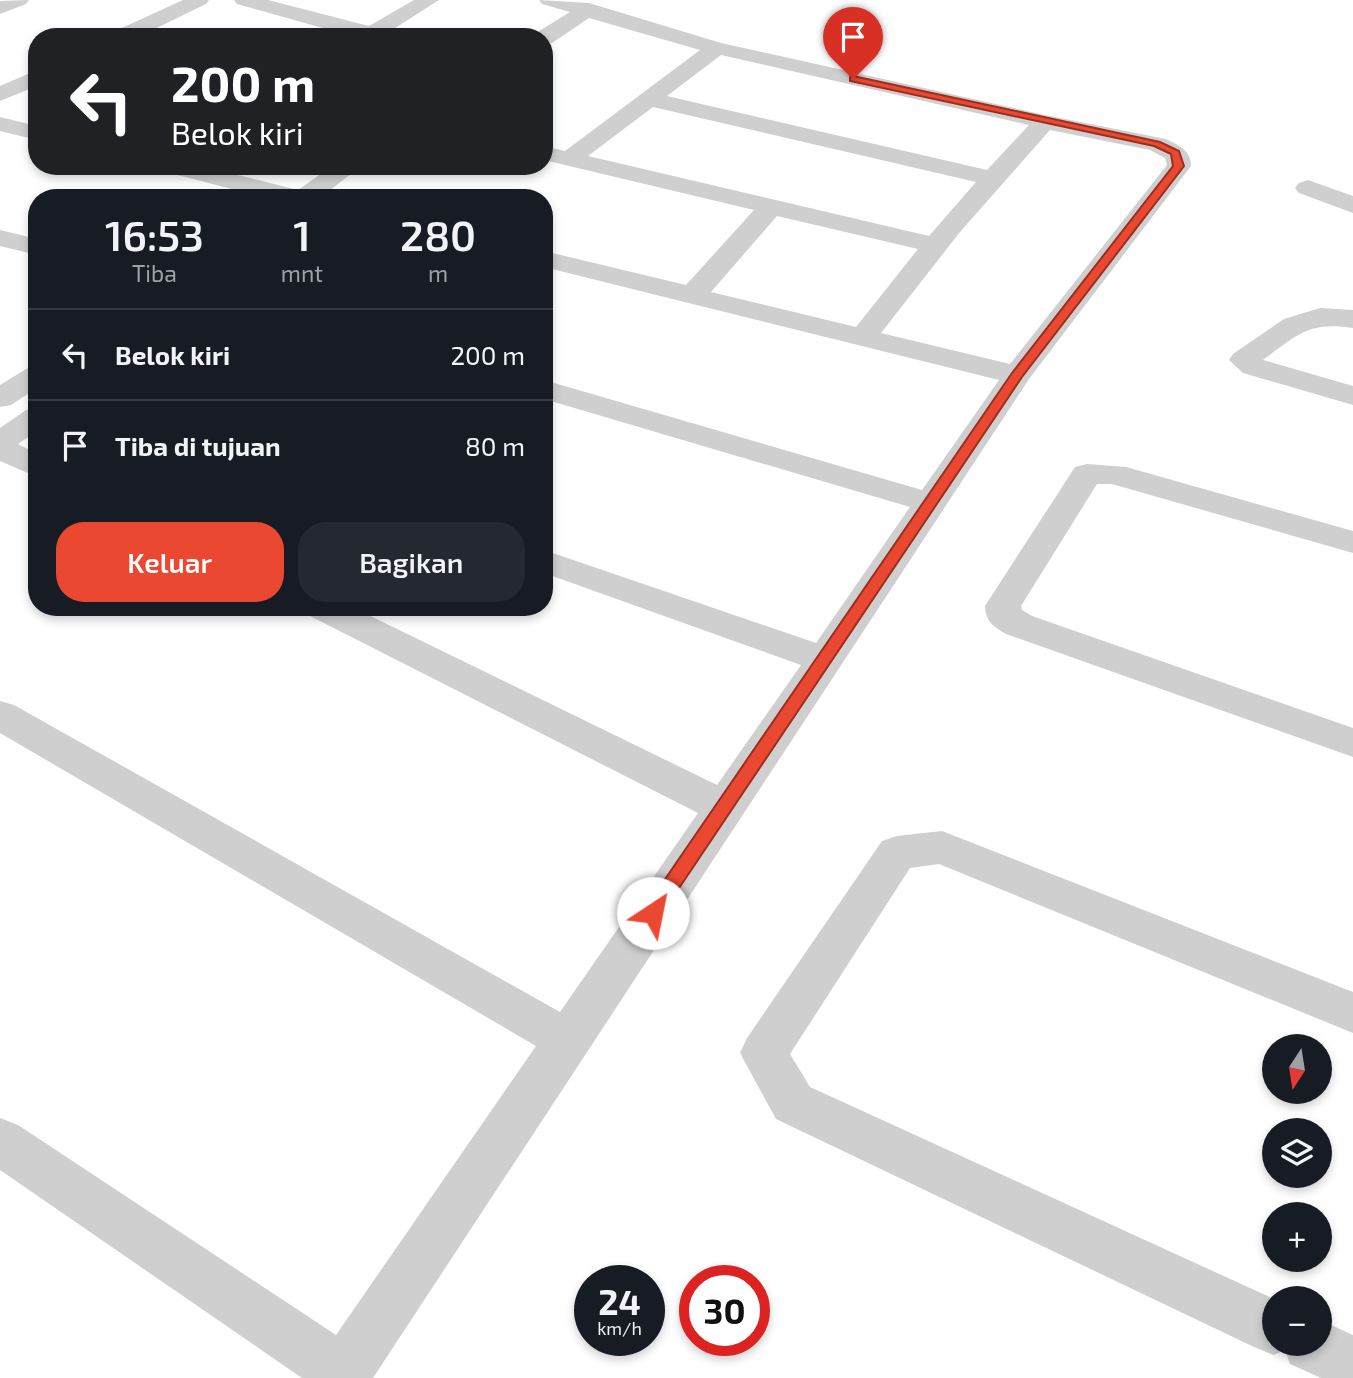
<!DOCTYPE html>
<html lang="id">
<head>
<meta charset="utf-8">
<style>
	body { margin:0; font-family:"Exo 2",sans-serif; background:#242831; color:#f1f3f6; height:100vh; display:flex; flex-direction:column; font-size:26px; white-space:nowrap }
	* { box-sizing:border-box; margin:0 }
	p { font-size:23px; color:#9ea1a6 }
	.icon { flex:none; width:38px; height:38px; fill:none; stroke:currentColor; stroke-width:2; stroke-linecap:round; stroke-linejoin:round }
	.map { position:relative; flex:1; overflow:hidden }
	.sheet { position:absolute; left:28px; top:189px; width:525px; height:427px; display:flex; flex-direction:column; background:#171b24; border-radius:28px; box-shadow:0 4px 10px #0003 }
	.sheet>* { flex:none }
	.banner { position:absolute; left:28px; top:28px; width:525px; height:147px; border-radius:28px; box-shadow:0 4px 10px #0003; background:#202124; color:#fff; overflow:hidden }
	.needle { width:46px; rotate:192deg }
	.buttons { position:absolute; left:1262px; top:1034px; display:grid; gap:14px }
	.buttons a { display:grid; place-items:center; width:70px; height:70px; border-radius:50%; background:#171b24; box-shadow:0 4px 10px #0003; font-size:35px }
	.speed { position:absolute; left:574px; top:1265px; display:flex; gap:14px; font-size:35px; font-weight:700; text-align:center }
	.speed>* { display:grid; place-content:center; width:91px; height:91px; border-radius:50%; background:#171b24; box-shadow:0 4px 10px #0003; line-height:1 }
	.speed small { font-size:18px; font-weight:400 }
	.speed .limit { border:10px solid #d22; background:#fff; color:#111 }
	.pin { position:absolute; display:grid; place-items:center; width:60px; height:60px; color:#fff; margin:-72px -30px; border-radius:50% 50% 50% 0; rotate:-45deg; box-shadow:0 0 7px #0007 }
	.pin .icon { rotate:45deg }
	.me { position:absolute; width:77px; margin:-38px; rotate:34deg; stroke-linejoin:round; filter:drop-shadow(0 0 5px #0008) }
	.turn { display:flex; align-items:center; gap:24px; height:147px; padding:0 28px; font-size:32px }
	.turn .icon { width:91px; height:91px; stroke-width:2.5 }
	.turn b { display:block; font-size:49px; line-height:60px }
	.eta { display:flex; justify-content:space-evenly; align-items:center; height:119px; text-align:center }
	.eta b { font-size:42px; font-weight:600; line-height:49px }
	.action { display:flex; gap:14px; margin-top:auto; padding:14px 28px }
	.action a { flex:1; height:80px; border-radius:28px; background:#eb4832; color:#fff; font-size:28px; font-weight:600; line-height:80px; text-align:center }
	.action a+a { background:#242831; color:#f1f3f6 }
	ul { padding:0; list-style:none }
	li { display:flex; align-items:center; gap:21px; height:91px; padding:0 28px; border-top:2px solid #363941 }
	li div { flex:1 }
	li b { display:block; font-size:26px }
	li em { font-style:normal }
	.map>svg:first-child { display:block }
	.lines { fill:none; stroke-linecap:round; stroke-linejoin:round }
	.minor { fill:#cfcfcf; fill-rule:evenodd }
	.route { fill:#eb4832; stroke:#992f20; stroke-width:2 }
</style>
</head>
<body>
<div class="map">
<svg width="1353" height="1378" viewBox="0 0 1353 1378">
	<rect width="100%" height="100%" fill="#fff"/>
	<g class="lines">
		<!-- minor -->
		<g class="minor">
			<polygon points="29,0 26,4 0,14 0,1"/>
			<polygon points="183,0 209,0 206,4 138,37 111,37 113,32"/>
			<polygon points="234,0 268,0 369,26 414,0 439,0 381,37 355,37 237,4"/>
			<path d="M539,0L589,3L721,43L1045,115L1166,139C1178,145 1191,150 1191,166L1029,379L373,1378H302L0,1170V1118L18,1125L336,1335L536,1046L0,733V701L14,705L560,1012L698,813L308,615L303,607H352L717,785L801,665L544,573V550L816,643L910,507L544,399V380L922,490L999,380L544,267V251L686,285L754,210L544,160V146L565,151L700,50L589,18L552,43L544,44V37H534L536,33L570,12L542,4ZM721,55L1029,125L987,170L667,96ZM653,107L976,182L929,236L588,156ZM1050,130L1150,150L1165,158L1167,165L1010,364L881,333L960,232ZM777,216L918,249L856,327L711,292Z"/>
			<polygon points="37,70 37,86 0,101 0,86"/>
			<polygon points="0,117 37,126 37,140 0,131"/>
			<polygon points="159,166 202,166 298,190 332,166 361,166 320,198 267,198 162,171"/>
			<polygon points="1308,180 1353,196 1353,213 1299,193 1295,188 1299,183"/>
			<polygon points="0,230 37,239 37,255 0,246"/>
			<path d="M1320,308L1353,310V328C1308,321 1297,335 1263,360L1353,386V405L1243,373L1229,360L1233,354L1284,319Z"/>
			<polygon points="37,366 37,388 11,405 0,407 0,385 26,369"/>
			<polygon points="37,408 37,431 18,444 37,454 37,477 0,461 0,428 26,410"/>
			<path d="M1087,464L1126,467L1353,531V553L1112,484H1097L1021,606L1022,610L1032,616L1353,728V757L1006,634C993,626 986,622 985,606L1075,467Z"/>
			<polygon points="942,831 1353,992 1353,1033 939,864 910,868 790,1054 810,1087 1274,1299 1274,1344 1320,1344 1320,1320 1353,1335 1353,1378 1321,1378 1290,1364 1285,1350 1274,1355 1254,1347 776,1119 740,1053 747,1038 882,841 897,836"/>
		</g>
	</g>
	<!-- route -->
	<polygon class="route" points="853,76 1160,142 1179,151 1184,166 1022,377 659,918 653,920 646,918 644,913 646,907 1012,373 1173,166 1171,154 1154,146 850,81 850,77"/>
</svg>
<div class="buttons">
<a><svg class="needle" viewBox="-14 -14 28 28"><path d="M0-13l5 13h-10z" fill="#e53935"/><path d="M0 13l5-13h-10z" fill="#9ea1a6"/></svg></a>
<a><svg class="icon" aria-label="layers" viewBox="0 0 24 24"><path d="M12 4l9 5-9 5-9-5zM3 14l9 5 9-5"/></svg></a>
<a>+</a>
<a>−</a>
</div>
<div class="speed"><div>24<small>km/h</small></div><div class="limit">30</div></div>
<div class="pin" style="left:853px;top:79px;background:#d93025"><svg class="icon" aria-label="arrive" viewBox="0 0 24 24"><path d="M6 21V4h12l-3 4 3 4H6"/></svg></div>
<svg class="me" style="left:653px;top:913px" viewBox="-20 -20 40 40"><circle r="19" fill="#fff"/><path d="M0-13L10 11 0 6-10 11z" fill="#eb4832"/></svg>
<div class="banner">
<div class="turn"><svg class="icon" aria-label="left" viewBox="0 0 24 24"><path d="M17 20v-9H6M10 6l-5 5 5 5"/></svg><div><b>200 m</b>Belok kiri</div></div>
</div>
<section class="sheet">
<div class="eta">
<div><b>16:53</b><p>Tiba</p></div>
<div><b>1</b><p>mnt</p></div>
<div><b>280</b><p>m</p></div>
</div>
<ul>
<li><svg class="icon" aria-label="left" viewBox="0 0 24 24"><path d="M17 20v-9H6M10 6l-5 5 5 5"/></svg><div><b>Belok kiri</b></div><em>200 m</em></li>
<li><svg class="icon" aria-label="arrive" viewBox="0 0 24 24"><path d="M6 21V4h12l-3 4 3 4H6"/></svg><div><b>Tiba di tujuan</b></div><em>80 m</em></li>
</ul>
<div class="action"><a>Keluar</a><a>Bagikan</a></div>
</section>
</div>
</body>
</html>
